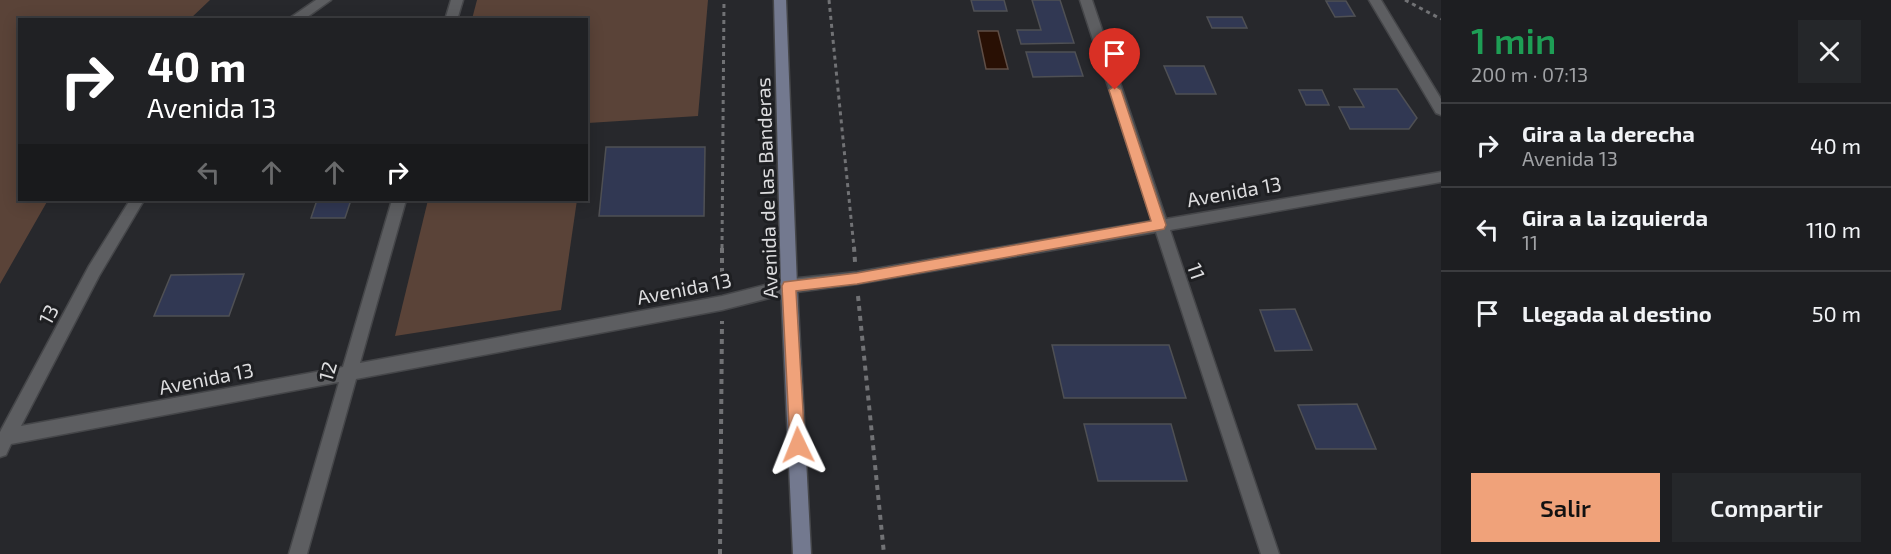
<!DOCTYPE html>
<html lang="es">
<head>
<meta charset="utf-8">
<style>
	body { margin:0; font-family:"Exo 2",sans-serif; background:#25272a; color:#f1f3f6; height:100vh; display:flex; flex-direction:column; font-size:22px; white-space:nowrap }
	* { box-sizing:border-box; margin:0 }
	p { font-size:20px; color:#a0a2a5 }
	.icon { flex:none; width:33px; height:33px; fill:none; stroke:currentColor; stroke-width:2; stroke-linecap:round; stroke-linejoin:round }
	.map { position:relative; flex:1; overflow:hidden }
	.sheet { display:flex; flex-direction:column; background:#1d1e21; width:450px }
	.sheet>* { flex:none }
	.banner { position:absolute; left:18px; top:18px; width:570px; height:183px; border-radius:0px; box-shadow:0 3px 15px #0003,0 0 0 2px #3b3c3f; background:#202124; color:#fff; overflow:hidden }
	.pin { position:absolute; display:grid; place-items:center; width:51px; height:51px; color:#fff; margin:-62px -26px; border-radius:50% 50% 50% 0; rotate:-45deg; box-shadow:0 0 6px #0007 }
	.pin .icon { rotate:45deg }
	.me { position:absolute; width:66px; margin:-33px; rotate:358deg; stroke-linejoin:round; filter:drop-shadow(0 0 4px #0008) }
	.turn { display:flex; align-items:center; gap:21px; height:126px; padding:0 30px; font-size:27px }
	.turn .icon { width:78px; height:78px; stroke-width:2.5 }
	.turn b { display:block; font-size:42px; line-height:51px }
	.lanes { display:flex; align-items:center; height:57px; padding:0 30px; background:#0003; justify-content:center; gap:30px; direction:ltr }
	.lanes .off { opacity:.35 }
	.round { display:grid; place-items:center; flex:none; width:63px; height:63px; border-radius:0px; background:#25272a }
	.summary { display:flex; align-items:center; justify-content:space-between; height:102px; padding:0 30px }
	h1 { font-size:36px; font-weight:600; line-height:45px; color:#1e9e55 }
	.button { display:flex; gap:12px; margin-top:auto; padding:12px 30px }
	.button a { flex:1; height:69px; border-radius:0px; background:#f0a27a; color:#111; font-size:24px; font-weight:600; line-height:69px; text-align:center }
	.button a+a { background:#25272a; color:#f1f3f6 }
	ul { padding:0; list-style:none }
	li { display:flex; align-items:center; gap:18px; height:84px; padding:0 30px; border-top:2px solid #3b3c3f }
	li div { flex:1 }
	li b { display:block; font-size:22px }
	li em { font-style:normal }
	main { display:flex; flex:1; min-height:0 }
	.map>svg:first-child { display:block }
	.green { fill:#5a4338 }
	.water { fill:#291004; stroke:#5f4e46; stroke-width:1.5 }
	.building { fill:#313853; stroke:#4f5054; stroke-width:1.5 }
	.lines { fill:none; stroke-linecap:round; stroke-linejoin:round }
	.street-casing { stroke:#454649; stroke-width:3 }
	.secondary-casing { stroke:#454649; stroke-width:3 }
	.path-far1 { stroke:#717275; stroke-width:3; stroke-dasharray:4 4; stroke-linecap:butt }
	.path { stroke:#717275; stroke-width:4; stroke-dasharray:5 5; stroke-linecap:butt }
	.street { fill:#5d5e61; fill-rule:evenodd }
	.secondary { fill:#73798f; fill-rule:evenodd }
	.route { fill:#f0a27a; stroke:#9c694f; stroke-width:1.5 }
	.labels { text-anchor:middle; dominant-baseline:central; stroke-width:6; stroke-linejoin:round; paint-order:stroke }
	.street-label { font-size:20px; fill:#dddddf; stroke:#1e1f22 }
</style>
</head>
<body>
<main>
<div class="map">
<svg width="1441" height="554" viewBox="0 0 1441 554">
	<rect width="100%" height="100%" fill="#27282c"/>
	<!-- green -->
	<g class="green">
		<polygon points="0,0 210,0 190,19 20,20 20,200 48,200 0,284"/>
		<polygon points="477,0 708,0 698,116 588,123 587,132 586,20 472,19"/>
		<polygon points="428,200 577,200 561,310 395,336"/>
	</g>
	<!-- water -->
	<polygon class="water" points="978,31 998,31 1008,69 986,69"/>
	<!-- building -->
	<g class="building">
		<polygon points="971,0 1004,0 1007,11 974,11"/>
		<polygon points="1032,0 1060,0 1074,43 1021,44 1017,30 1041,30"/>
		<polygon points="1326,1 1346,1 1355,16 1335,17"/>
		<polygon points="1207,17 1242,17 1247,28 1212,28"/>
		<polygon points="1026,52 1075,52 1083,76 1033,77"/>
		<polygon points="1164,66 1204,66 1216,94 1176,94"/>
		<polygon points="1354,89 1397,89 1417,118 1409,129 1350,129 1339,107 1364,107"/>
		<polygon points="1299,90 1322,90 1329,105 1306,105"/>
		<polygon points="606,147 705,147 704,216 599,216"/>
		<polygon points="317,200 351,200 345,218 311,218"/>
		<polygon points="244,274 229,316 154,316 171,275"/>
		<polygon points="1295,309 1312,350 1275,351 1260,310"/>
		<polygon points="1052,345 1169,345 1186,398 1064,398"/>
		<polygon points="1357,404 1376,449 1316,449 1298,405"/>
		<polygon points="1084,424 1171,424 1187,481 1098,481"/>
	</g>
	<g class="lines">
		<defs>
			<g id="street">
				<polygon points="316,0 331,0 303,20 287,20"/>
				<polygon points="451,0 463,0 457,20 445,20"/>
				<polygon points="1080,0 1092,0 1166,219 1441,172 1441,182 1170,230 1279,554 1261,554 1156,232 857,284 789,293 722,310 356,379 307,554 289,554 339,382 11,444 6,455 0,457 0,432 89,266 130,200 144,200 99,276 21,426 343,367 392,200 406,200 360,363 722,296 789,279 857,272 1152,221"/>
				<polygon points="1369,0 1381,0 1441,99 1441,115 1436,113"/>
			</g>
			<polygon id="secondary" points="774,0 786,0 797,286 811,554 793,554 781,286"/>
		</defs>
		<!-- street casing -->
		<use href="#street" class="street-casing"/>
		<!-- secondary casing -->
		<use href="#secondary" class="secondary-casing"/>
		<!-- path-far1 -->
		<g class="path-far1">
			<polyline points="829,0 854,248"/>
			<polyline points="1405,0 1441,19"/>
			<polyline points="722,248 724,0"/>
		</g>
		<!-- path -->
		<g class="path">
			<polyline points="854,247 855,262"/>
			<polyline points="722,283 722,247"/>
			<polyline points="858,296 884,554"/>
			<polyline points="720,554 722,321"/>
		</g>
		<!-- street -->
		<use href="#street" class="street"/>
		<!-- secondary -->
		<use href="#secondary" class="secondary"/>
	</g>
	<!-- route -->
	<polygon class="route" points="1115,86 1121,90 1166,225 1164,229 857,284 796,291 805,445 803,450 798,452 792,450 790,445 782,286 784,282 857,273 1151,221 1109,90"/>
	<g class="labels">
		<!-- street labels -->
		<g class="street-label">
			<text transform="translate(766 188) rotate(-92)">Avenida de las Banderas</text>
			<text transform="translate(1234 191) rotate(-10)">Avenida 13</text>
			<text transform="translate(1197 271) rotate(71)">11</text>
			<text transform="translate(684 288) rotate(-11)">Avenida 13</text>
			<text transform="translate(48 314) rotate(-62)">13</text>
			<text transform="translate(327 371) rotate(-74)">12</text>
			<text transform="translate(206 378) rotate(-11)">Avenida 13</text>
		</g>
	</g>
</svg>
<div class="pin" style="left:1115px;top:90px;background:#d93025"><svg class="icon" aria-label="arrive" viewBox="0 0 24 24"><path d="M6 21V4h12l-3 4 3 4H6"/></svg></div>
<svg class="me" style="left:798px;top:445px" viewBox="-20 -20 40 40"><path d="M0-17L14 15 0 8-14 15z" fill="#f0a27a" stroke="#fff" stroke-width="4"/></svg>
<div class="banner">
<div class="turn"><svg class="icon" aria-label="right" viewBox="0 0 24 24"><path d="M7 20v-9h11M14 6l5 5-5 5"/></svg><div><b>40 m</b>Avenida 13</div></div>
<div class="lanes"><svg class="icon off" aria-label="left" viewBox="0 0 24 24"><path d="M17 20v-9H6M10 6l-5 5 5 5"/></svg><svg class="icon off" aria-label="ahead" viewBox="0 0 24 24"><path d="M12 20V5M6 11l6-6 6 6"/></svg><svg class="icon off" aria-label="ahead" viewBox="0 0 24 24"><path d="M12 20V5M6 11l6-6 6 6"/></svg><svg class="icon" aria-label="right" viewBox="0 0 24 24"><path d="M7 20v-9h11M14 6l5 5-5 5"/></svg></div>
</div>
</div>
<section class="sheet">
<div class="summary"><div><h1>1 min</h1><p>200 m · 07:13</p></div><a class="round"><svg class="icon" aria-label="close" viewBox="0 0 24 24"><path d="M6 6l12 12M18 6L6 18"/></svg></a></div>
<ul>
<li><svg class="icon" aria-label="right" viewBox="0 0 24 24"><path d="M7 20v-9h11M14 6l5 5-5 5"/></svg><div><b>Gira a la derecha</b><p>Avenida 13</p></div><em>40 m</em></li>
<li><svg class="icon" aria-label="left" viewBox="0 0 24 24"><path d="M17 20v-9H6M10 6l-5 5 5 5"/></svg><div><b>Gira a la izquierda</b><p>11</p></div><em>110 m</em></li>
<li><svg class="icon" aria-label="arrive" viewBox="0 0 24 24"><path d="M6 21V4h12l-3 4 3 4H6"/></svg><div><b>Llegada al destino</b></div><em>50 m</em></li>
</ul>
<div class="button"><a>Salir</a><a>Compartir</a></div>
</section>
</main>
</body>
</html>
